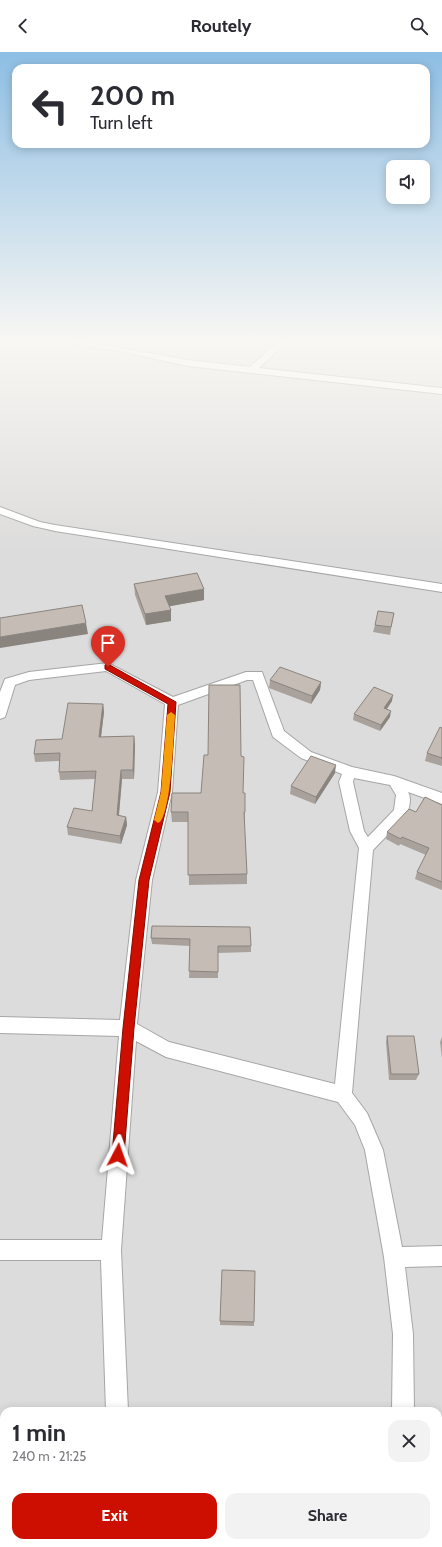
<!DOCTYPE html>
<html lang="en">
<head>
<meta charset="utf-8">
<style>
	body { margin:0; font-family:Cabin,sans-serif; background:#f2f2f3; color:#2b2b33; height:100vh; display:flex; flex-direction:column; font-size:15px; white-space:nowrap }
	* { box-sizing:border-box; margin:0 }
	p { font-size:13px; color:#7c7c81 }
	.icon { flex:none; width:22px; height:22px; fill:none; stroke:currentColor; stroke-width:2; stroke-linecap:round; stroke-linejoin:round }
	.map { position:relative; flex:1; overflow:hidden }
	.panel { position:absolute; left:0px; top:1355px; width:442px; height:140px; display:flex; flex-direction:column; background:#fff; border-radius:12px 12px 0 0; box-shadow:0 2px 10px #0003 }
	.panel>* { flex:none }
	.guide { position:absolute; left:12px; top:12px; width:418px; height:84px; border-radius:12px; box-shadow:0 2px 10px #0003; background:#fff; color:#2b2b33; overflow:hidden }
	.controls { position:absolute; left:386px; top:108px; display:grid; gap:8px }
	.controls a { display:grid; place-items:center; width:44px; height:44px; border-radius:8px; background:#fff; box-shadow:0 2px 10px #0003; font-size:20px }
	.pin { position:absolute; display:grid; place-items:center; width:34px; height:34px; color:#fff; margin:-41px -17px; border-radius:50% 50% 50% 0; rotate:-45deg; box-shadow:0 0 4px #0007 }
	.pin .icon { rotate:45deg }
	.me { position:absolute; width:44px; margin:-22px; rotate:4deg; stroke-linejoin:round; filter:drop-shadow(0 0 3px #0008) }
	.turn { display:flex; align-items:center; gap:14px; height:84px; padding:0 12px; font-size:18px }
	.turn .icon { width:52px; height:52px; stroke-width:2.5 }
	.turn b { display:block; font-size:28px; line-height:34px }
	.round { display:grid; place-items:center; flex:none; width:42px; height:42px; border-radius:12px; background:#f2f2f3 }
	.summary { display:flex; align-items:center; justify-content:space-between; height:68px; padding:0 12px }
	h1 { font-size:24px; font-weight:700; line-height:30px }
	.action { display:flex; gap:8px; margin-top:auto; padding:8px 12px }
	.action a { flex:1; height:46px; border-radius:12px; background:#cd0f01; color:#fff; font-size:16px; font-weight:700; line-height:46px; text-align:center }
	.action a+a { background:#f2f2f3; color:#2b2b33 }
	header { display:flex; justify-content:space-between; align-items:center; height:52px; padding:0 12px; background:#fff; font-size:18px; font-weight:700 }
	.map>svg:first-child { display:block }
	.residential { fill:#dddcdc; fill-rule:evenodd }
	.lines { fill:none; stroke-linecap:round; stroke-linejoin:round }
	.street-casing { stroke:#a6a6a6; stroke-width:2 }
	.street { fill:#fff; fill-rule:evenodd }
	.wall { fill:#a9a29c }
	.shaded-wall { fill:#8a847f }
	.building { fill:#c5bcb5; stroke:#8a847f }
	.route { fill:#cd0f01; stroke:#850a01 }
	.slow { fill:#f59e0b }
</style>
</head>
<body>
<header><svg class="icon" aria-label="back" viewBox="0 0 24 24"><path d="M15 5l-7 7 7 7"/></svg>Routely<svg class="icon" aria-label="search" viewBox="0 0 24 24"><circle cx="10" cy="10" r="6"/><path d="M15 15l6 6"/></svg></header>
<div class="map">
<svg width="442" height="1495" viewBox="0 0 442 1495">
	<rect width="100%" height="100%" fill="#f0ede5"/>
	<!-- residential -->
	<path class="residential" d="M0,289H442V1495H0ZM4,1359H438V1491H4Z"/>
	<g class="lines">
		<defs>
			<g id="street">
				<polygon points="44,289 81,289 188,308 250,315 279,289 287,289 259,316 442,336 442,342 188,314 114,298 68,291 48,291"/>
				<polygon points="0,455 40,470 55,473 442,532 442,540 55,479 33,474 0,462"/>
				<path d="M108,611L173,645L246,620H262L284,679L311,700L352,715L394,724L442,741V752L408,740C412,746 409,758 406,764L373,798L352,1041L367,1061L383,1098L402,1195L442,1194V1214L405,1215L413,1282L414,1359H392L393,1282L384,1205L365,1098L355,1073L338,1050L166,1005L136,989L121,1198L128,1359H106L101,1208H0V1188H102L119,984L0,981V965L120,968L136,828L158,740L165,652L106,619L29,628L15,633L6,662L5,665L0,667V640L5,627L29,620ZM247,628H253L273,685L301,706L342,722L339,730L350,779L359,796L335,1032L169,990L137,972L152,828L172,740L178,653ZM354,726L390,733L396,743L394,758L368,785L364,779L353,730Z"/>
				<polygon points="109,1491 133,1491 134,1495 110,1495"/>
				<rect x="400" y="1491" width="24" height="4"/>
			</g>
		</defs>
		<!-- street casing -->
		<use href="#street" class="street-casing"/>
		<!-- street -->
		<use href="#street" class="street"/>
	</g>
	<!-- wall -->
	<g class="wall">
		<polygon points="134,532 204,548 169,554 171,558 171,569 146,573 135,543"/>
		<polygon points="394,561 390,583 373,580 375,573"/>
		<polygon points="270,628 321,630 320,638 311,652 269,636"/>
		<polygon points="392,649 387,657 390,665 380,679 353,668 354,662"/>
		<polygon points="103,652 104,660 101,685 134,684 135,693 134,727 122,727 119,764 126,765 127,773 121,792 68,783 67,775 92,759 95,727 60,728 59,720 59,709 35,710 34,702 62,687"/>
		<polygon points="442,676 442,714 425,709 427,701"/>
		<polygon points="241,704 243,741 245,760 245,770 244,770 247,822 247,832 189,833 188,770 172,770 171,760 201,741"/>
		<polygon points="335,721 315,752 290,742 291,734"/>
		<polygon points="442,753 442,838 415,827 417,820 426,803 400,792 399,794 386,787 387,780 416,760"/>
		<polygon points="152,874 251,894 251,900 218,901 218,926 189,926 190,894 152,892 151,886"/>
		<polygon points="387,984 419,1022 416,1028 389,1028 386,990"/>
		<polygon points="442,985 442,1006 440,990"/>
		<polygon points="222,1218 254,1270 254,1274 220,1273"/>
	</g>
	<!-- shaded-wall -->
	<g class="shaded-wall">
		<polygon points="204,537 204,548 166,555 165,544"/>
		<polygon points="171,558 171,569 146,573 145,562"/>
		<polygon points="86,571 88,582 0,596 0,585"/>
		<polygon points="321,630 320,638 311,652 312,644"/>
		<polygon points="393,643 392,649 383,662 384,656"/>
		<polygon points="103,652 104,660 100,693 99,685"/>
		<polygon points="391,659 390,665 380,679 381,673"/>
		<polygon points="134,684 135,693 134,727 133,718"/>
		<polygon points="336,713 335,721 315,752 316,745"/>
		<polygon points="121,718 122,727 118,771 117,763"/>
		<polygon points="126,765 127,773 121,792 120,784"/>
	</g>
	<!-- building -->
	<g class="building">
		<polygon points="197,521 204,537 165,544 171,558 145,562 134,532"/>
		<polygon points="82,553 86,571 0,585 0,566"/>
		<polygon points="378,559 394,561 391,575 375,573"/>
		<polygon points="280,615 321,630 312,644 270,628"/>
		<polygon points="209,633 240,633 241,704 244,705 243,741 245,741 245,760 244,760 247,822 188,823 188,760 171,760 172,741 201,741 204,703 208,703"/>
		<polygon points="374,635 393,643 384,656 391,659 381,673 354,662"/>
		<polygon points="68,651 103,652 99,685 134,684 133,718 121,718 117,763 126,765 120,784 67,775 74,756 92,759 96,719 59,720 60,701 34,702 36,688 62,687"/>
		<polygon points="440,675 442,676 442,706 427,701"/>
		<polygon points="311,704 336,713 316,745 291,734"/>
		<polygon points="425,745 442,753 442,830 417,820 429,796 402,785 401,787 387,780 409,757 416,760"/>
		<polygon points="152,874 250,875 251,894 218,894 218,920 189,919 190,887 151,886"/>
		<polygon points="387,984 414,984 419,1022 391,1022"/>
		<polygon points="222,1218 255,1219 254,1270 220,1269"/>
	</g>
	<!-- sky -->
	<linearGradient id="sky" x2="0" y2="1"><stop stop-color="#8dbee4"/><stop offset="0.58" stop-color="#f8f7f3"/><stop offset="1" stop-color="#f8f7f3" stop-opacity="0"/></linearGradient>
	<rect width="442" height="498" fill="url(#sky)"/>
	<!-- route -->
	<polygon class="route" points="108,612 176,650 170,740 149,828 134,976 124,1103 123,1107 118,1109 114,1107 112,1103 123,976 139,828 161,740 168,652 105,617 105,613"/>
	<!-- slow -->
	<path class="slow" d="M171,660L175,663C174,679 171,767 158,771L154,768L161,740L167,663Z"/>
</svg>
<div class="controls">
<a><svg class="icon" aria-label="sound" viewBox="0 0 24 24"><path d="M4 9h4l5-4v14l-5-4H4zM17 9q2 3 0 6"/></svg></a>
</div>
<div class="pin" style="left:108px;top:615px;background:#d93025"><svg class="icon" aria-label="arrive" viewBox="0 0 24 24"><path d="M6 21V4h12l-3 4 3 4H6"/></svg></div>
<svg class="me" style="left:118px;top:1103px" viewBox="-20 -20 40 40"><path d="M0-17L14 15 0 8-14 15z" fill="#cd0f01" stroke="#fff" stroke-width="4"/></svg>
<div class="guide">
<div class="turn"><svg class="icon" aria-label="left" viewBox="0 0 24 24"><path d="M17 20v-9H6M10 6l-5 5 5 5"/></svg><div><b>200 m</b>Turn left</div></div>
</div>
<section class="panel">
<div class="summary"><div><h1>1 min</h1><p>240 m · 21:25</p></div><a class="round"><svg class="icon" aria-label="close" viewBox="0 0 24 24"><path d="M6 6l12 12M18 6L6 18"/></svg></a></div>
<div class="action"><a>Exit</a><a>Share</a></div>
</section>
</div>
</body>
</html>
